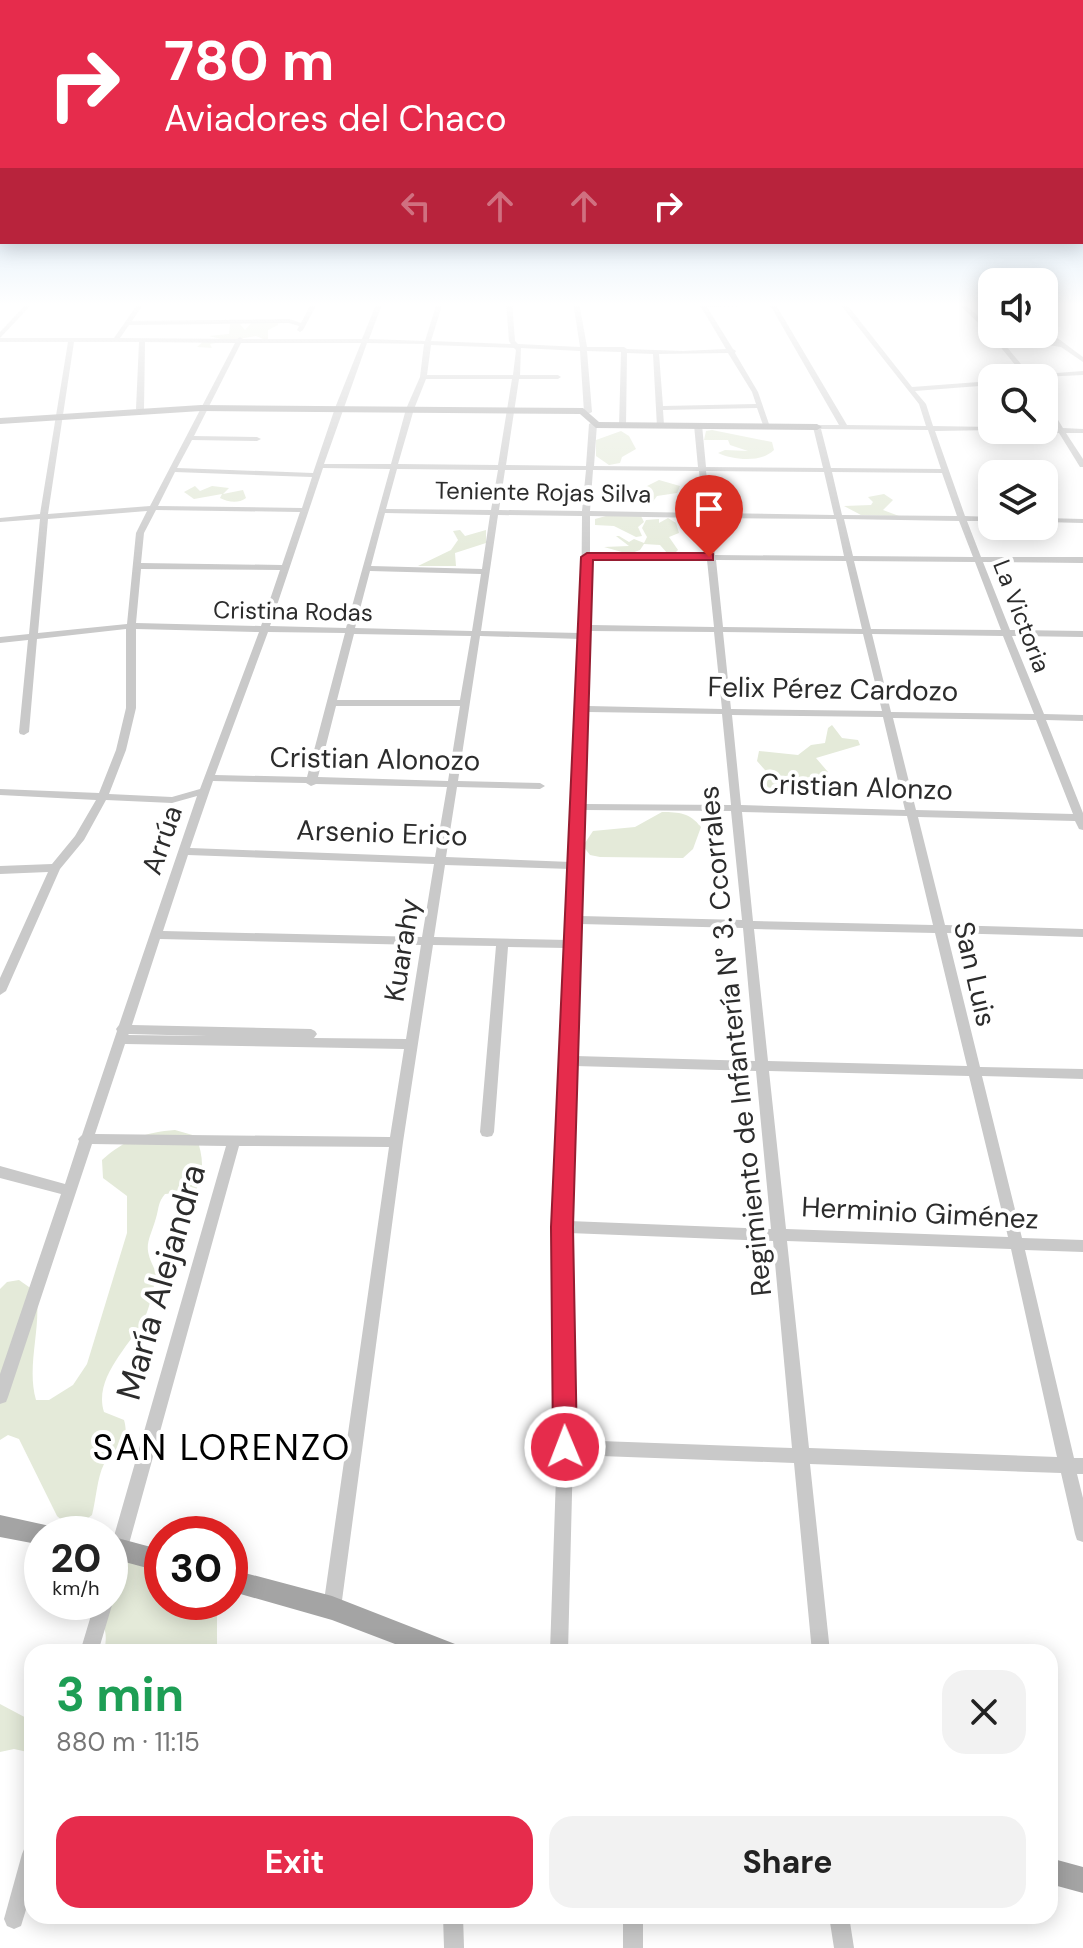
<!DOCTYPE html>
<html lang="en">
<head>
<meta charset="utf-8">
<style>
	body { margin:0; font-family:"DM Sans",sans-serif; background:#f2f2f2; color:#222; height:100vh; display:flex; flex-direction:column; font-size:30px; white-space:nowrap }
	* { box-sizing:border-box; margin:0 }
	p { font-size:26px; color:#767676 }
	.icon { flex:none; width:44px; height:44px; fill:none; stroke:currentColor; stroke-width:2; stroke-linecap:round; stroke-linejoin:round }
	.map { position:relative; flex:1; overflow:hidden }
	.sheet { position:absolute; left:24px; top:1644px; width:1034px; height:280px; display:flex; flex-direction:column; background:#fff; border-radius:24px; box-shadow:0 4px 20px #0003 }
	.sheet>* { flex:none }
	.banner { position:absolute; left:0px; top:0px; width:1084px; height:244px; box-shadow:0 4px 20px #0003; background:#e62c4c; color:#fff; overflow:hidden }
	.tools { position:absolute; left:978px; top:268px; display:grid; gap:16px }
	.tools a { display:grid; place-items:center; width:80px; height:80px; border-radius:16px; background:#fff; box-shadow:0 4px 20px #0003; font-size:40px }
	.speed { position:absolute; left:24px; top:1516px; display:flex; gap:16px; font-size:40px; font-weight:700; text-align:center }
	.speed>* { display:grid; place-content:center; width:104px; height:104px; border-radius:50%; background:#fff; box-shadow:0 4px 20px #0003; line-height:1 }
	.speed small { font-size:20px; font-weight:400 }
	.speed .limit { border:12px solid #d22; background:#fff; color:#111 }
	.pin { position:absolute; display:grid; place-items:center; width:68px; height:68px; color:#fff; margin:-82px -34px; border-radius:50% 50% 50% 0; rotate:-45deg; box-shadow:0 0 8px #0007 }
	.pin .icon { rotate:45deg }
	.me { position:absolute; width:88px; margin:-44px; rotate:359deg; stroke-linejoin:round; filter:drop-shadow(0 0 6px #0008) }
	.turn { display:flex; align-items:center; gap:28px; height:168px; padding:0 32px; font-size:36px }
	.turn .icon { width:104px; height:104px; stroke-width:2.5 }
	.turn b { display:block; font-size:56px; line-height:68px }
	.lanes { display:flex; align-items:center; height:76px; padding:0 32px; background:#0003; justify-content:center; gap:40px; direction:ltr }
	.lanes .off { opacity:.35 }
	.round { display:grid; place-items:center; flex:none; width:84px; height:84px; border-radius:24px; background:#f2f2f2 }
	.headline { display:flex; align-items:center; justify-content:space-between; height:136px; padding:0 32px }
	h1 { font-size:48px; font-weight:700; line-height:60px; color:#1e9e55 }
	.action { display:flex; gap:16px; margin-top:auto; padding:16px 32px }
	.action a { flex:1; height:92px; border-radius:24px; background:#e62c4c; color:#fff; font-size:32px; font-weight:700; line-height:92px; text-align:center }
	.action a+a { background:#f2f2f2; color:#222 }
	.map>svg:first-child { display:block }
	.green { fill:#e4ead9 }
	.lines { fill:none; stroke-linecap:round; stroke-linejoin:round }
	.minor { fill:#c9c9c9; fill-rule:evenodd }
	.major { fill:#a4a4a4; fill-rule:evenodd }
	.route { fill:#e62c4c; stroke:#961d31; stroke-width:2 }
	.labels { text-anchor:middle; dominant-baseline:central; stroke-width:8; stroke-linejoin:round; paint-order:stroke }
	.far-street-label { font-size:24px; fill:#2c2c2c; stroke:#fff }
	.street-label { font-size:28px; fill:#2c2c2c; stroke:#fff }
	.near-street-label { font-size:34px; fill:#2c2c2c; stroke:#fff }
	.near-neighbourhood-label { font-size:36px; letter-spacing:2px; fill:#000; stroke:#fff }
</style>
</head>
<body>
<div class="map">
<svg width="1083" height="1948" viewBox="0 0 1083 1948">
	<rect width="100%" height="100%" fill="#fff"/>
	<!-- green -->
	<g class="green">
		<polygon points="278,321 278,325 268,330 268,341 256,336 210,344 212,348 197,347 204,341 225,340 209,336 229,334 230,324 239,323 245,330 252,322"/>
		<path d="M712,430L772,442L774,450C761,463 733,460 718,453L725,450L748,451L730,445L728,440H704L706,431Z"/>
		<polygon points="621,431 629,436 636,449 622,457 620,463 609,465 596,456 596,440"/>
		<polygon points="659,480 680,486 677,493 657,496 651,504 615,499 615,490 639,490"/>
		<path d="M195,486L200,491L212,486L229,488L223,494L243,490L246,498C238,504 228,502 220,498L222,494L194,499L184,492Z"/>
		<polygon points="884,494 893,500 883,510 899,516 861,515 844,506 871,505 873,502 868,497"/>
		<polygon points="606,516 641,516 644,522 638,527 642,536 636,537 614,526 595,525 595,519"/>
		<polygon points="668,518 676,523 679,533 669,537 678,550 675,553 668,554 660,545 644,544 640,550 629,554 604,547 629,546 616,536 619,536 629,542 634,539 644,543 647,537 642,528 646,520 659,519 659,523"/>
		<polygon points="460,530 465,536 486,530 486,543 455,553 456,566 418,566 451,550 458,540 453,531"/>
		<polygon points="832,725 842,738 858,740 860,745 816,758 828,772 819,790 803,793 757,788 765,770 757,761 759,751 798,755 811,745 825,743 828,728"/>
		<path d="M662,812C679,812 690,813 701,827L693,849L683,858L600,857L590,855L583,846L593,831L635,827Z"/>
		<path d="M175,1130L196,1136C205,1160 206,1185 185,1203L178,1193L165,1194C158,1202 159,1208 156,1218C148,1245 142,1245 157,1274C153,1288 151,1304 145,1317C131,1345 93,1377 104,1412L124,1420C131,1444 114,1446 104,1464C97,1478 96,1500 92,1515L80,1524H66L57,1516L19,1439L8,1435L0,1440V1289L7,1282L19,1280L36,1292C42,1328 26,1365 36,1400H49L73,1385L87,1364L127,1233V1196L103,1178L102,1160C124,1140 146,1132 175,1130Z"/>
		<path d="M128,1543L162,1549V1602H211L217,1616V1652H104C110,1627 101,1619 84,1602H110V1546Z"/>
		<polygon points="0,1704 32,1721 32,1753 14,1749 0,1752"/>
	</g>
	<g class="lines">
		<!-- minor -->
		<g class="minor">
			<polygon points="28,302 34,302 0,338 0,332"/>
			<path d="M139,302H145L132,321L289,319L301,323L312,302H318L303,330L300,332L297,330L299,326L289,323L129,325L120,338L237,339L240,337L243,339H362L377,302H383L369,339L425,341L437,302H443L431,341L511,344L509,341L506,302H512L515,341L518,344L580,347L573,302H579L587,347H624L627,349L683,351L726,349L698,302H845L912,387L992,381V385L915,391L926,404L933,426L992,427V430H995L935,431L965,516L992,517V521H967L981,557H1083V563L983,562L1010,630L1083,631V637L1012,636L1044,714L1083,715V721L1046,720L1083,813V830L1079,829L1075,821L918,817L945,925L1083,929V937L947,933L980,1067L1083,1069V1079L982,1076L1022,1238L1083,1240V1252L1025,1250L1074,1458H1083V1474H1077L1083,1498V1542L1077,1540L1075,1534L1061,1473L810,1464L830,1652H812L794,1463L573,1455L568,1652H550L557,1447L555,1227L567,948L508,947L494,1132L492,1136L487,1137L482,1136L480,1132L496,946L433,945L403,1142L341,1608L338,1614L332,1617L326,1614L323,1608L389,1147L239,1146L119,1580L116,1586L110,1589V1550L226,1146L92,1144L8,1397L6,1402L0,1404V1374L61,1194L0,1178V1166L65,1184L79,1141L78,1139L82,1135L117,1031L116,1029L119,1025L197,796L172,803L106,800L84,840L60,869L6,991L0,995V978L48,872L0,874V866L52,864L75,836L96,800L0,795V789L99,793L116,750L126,708V629L37,639L29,732L24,735L20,734L19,732L28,640L0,643V637L29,634L40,519L0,522V518L40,514L68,342H0V338H114ZM840,304L919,404L926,426L847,425L776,305ZM770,305L839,425H817L813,427L823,468L706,467L702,425L698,423L694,425L698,467L594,466L597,424L593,422L589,424L586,466L506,465L519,379H558L561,377L558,375H520L521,348L580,351L584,412L588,414L592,412L587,351L621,352L619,427L626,425L627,353L653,354L657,427L664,425L663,410L757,408L763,425L770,427L758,392L735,353L736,351L733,349L707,307ZM74,342H139L136,409L140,411L144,409L145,342L235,343L150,506L48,514ZM241,343H361L335,408L313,473L177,468L192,440L257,441L261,439L257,437L194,436ZM367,343L424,344L420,377L406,409L391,464H324ZM431,345L514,348L516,350L513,375H427ZM728,353L752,392L756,404L663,406L659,354ZM426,379H512L498,465L398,464L414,409ZM821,429L928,430L941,469L831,468ZM323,468L390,469L346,628L270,626ZM397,469L498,470L491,510L386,509ZM505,470H586L582,511L499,510ZM593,470L699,471L703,513L590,511ZM706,471L824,472L834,515L711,513ZM175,472L312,477L302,508L158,506ZM832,472L942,473L957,516L842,515ZM156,510L300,512L282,565L141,563L144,533ZM147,511L136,533L127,624L38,633L48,519ZM385,513L490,515L482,569L371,566ZM498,515L582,516L581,633L481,631ZM590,516L703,518L707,555L590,554ZM711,518L836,519L844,556L715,555ZM844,519L959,521L973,557L853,556ZM590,560H707L714,627L591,625ZM716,560L846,561L862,629L723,627ZM854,561L975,562L1001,630L871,629ZM141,569L280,570L261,626L136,623ZM370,571L481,574L472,631L355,628ZM136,629L259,632L200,789L172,797L109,794L126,750L136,708ZM590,631L714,632L722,709L588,706ZM268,632L345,633L307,777L215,775ZM723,632L863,634L882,711L731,709ZM354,634L471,636L460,700H337ZM872,634L1003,636L1034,714L891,712ZM480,636L581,639L571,862L446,857L457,787L540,789L545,786L540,783L458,781ZM336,706H460L448,781L318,777ZM588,712L722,714L731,805L584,804ZM732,715L883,717L905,810L741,805ZM893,718L1036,720L1073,814L916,810ZM213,781L306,783L311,786L316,784L447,787L435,857L190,848ZM584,810L731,811L742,920L580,916ZM742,812L907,816L933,925L753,921ZM188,855L434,864L422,937L163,931ZM445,865L571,869L568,940L434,937ZM580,924L743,928L755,1061L575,1056ZM754,929L935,933L967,1066L768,1061ZM160,939L421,945L406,1039L314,1038L317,1034L315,1031L311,1029L132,1025ZM129,1034L207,1036L128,1035ZM125,1044L404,1049L390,1137L95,1134ZM575,1066L756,1071L771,1229L569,1221ZM769,1071L969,1076L1008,1237L786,1229ZM569,1233L773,1241L792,1448L573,1440ZM787,1241L1011,1249L1057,1457L809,1448Z"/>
			<polygon points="956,302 963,302 992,329 992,334 996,334 1003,342 1041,340 1055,342 1044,333 1044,328 1083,357 1083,362 1061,347 1041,344 1006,346 1030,375 1083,371 1083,375 1021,378 1024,376 990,334"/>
			<polygon points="1077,302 1083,302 1083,306"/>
			<polygon points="1044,402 1047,402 1063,428 1083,429 1083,433 1066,433 1083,459 1083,467 1080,467 1059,433 1044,432 1040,430 1044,430 1044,428 1056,428 1044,410"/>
			<polygon points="1044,518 1083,519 1083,523 1044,522"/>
			<polygon points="110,1596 113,1602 98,1652 80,1652 95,1602 110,1602"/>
			<polygon points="32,1844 32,1890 21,1926 14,1929 7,1926 4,1919 22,1854 25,1847"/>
			<polygon points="443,1916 463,1916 464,1948 444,1948"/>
			<rect x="623" y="1916" width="20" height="32"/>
			<polygon points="829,1916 849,1916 854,1948 834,1948"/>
		</g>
		<!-- major -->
		<g class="major">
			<polygon points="201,405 583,408 599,422 817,424 822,427 817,430 596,428 580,414 201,411 0,424 0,418"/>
			<polygon points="0,1515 50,1526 53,1534 42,1534 42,1545 0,1537"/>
			<polygon points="110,1536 162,1550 162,1572 110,1558"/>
			<polygon points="230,1569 332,1596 455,1644 459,1652 416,1652 332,1620 230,1591"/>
			<polygon points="1050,1858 1083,1867 1083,1893 1050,1884"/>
		</g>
	</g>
	<!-- sky -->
	<linearGradient id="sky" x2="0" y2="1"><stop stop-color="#9ac6e9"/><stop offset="0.53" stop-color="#fff"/><stop offset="1" stop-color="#fff" stop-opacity="0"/></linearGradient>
	<rect width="1083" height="575" fill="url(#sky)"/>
	<!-- route -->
	<polygon class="route" points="709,553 713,554 713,560 593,560 573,1227 577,1447 574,1455 565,1459 556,1455 553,1447 551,1227 581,557 587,553"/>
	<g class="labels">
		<!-- far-street labels -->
		<g class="far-street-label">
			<text transform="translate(543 492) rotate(1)">Teniente Rojas Silva</text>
			<text transform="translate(293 611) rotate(1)">Cristina Rodas</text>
			<text transform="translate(1022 616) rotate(69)">La Victoria</text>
		</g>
		<!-- street labels -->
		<g class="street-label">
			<text transform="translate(833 689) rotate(1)">Felix Pérez Cardozo</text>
			<text transform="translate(375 759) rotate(1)">Cristian Alonozo</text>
			<text transform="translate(856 787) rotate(2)">Cristian Alonzo</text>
			<text transform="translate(382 833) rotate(2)">Arsenio Erico</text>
			<text transform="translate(162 840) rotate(-71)">Arrúa</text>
			<text transform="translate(402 950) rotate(-81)">Kuarahy</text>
			<text transform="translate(975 974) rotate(77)">San Luis</text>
			<text transform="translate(735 1041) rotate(-96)">Regimiento de Infantería N° 3. Ccorrales</text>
			<text transform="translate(920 1213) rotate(3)">Herminio Giménez</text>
		</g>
		<!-- near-street labels -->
		<g class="near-street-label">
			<text transform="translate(161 1282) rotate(-74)">María Alejandra</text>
		</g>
		<!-- near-neighbourhood labels -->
		<g class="near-neighbourhood-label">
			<text x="222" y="1447">SAN LORENZO</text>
		</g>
	</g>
</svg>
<div class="tools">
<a><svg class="icon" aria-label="sound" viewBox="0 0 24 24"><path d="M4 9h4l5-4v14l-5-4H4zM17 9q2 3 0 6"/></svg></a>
<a><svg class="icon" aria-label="search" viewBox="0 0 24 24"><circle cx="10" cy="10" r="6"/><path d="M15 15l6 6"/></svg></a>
<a><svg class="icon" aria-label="layers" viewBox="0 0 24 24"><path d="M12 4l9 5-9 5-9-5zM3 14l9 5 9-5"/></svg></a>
</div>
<div class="speed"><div>20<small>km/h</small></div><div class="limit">30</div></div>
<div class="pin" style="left:709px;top:557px;background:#d93025"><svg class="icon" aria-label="arrive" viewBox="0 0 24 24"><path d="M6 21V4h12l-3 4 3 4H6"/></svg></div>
<svg class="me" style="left:565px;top:1447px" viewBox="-20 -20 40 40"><circle r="17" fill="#e62c4c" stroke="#fff" stroke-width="3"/><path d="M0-11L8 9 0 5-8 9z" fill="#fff"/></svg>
<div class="banner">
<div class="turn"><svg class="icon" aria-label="right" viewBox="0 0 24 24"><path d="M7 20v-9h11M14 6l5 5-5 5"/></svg><div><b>780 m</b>Aviadores del Chaco</div></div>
<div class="lanes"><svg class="icon off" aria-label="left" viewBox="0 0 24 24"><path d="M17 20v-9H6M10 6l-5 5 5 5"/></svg><svg class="icon off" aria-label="ahead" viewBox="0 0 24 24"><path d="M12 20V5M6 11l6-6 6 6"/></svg><svg class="icon off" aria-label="ahead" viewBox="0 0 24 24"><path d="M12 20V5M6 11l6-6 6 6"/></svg><svg class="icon" aria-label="right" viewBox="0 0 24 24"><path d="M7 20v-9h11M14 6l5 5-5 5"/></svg></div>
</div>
<section class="sheet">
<div class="headline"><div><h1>3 min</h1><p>880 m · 11:15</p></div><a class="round"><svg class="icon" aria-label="close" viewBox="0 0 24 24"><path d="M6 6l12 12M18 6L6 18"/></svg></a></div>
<div class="action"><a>Exit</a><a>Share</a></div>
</section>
</div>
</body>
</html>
